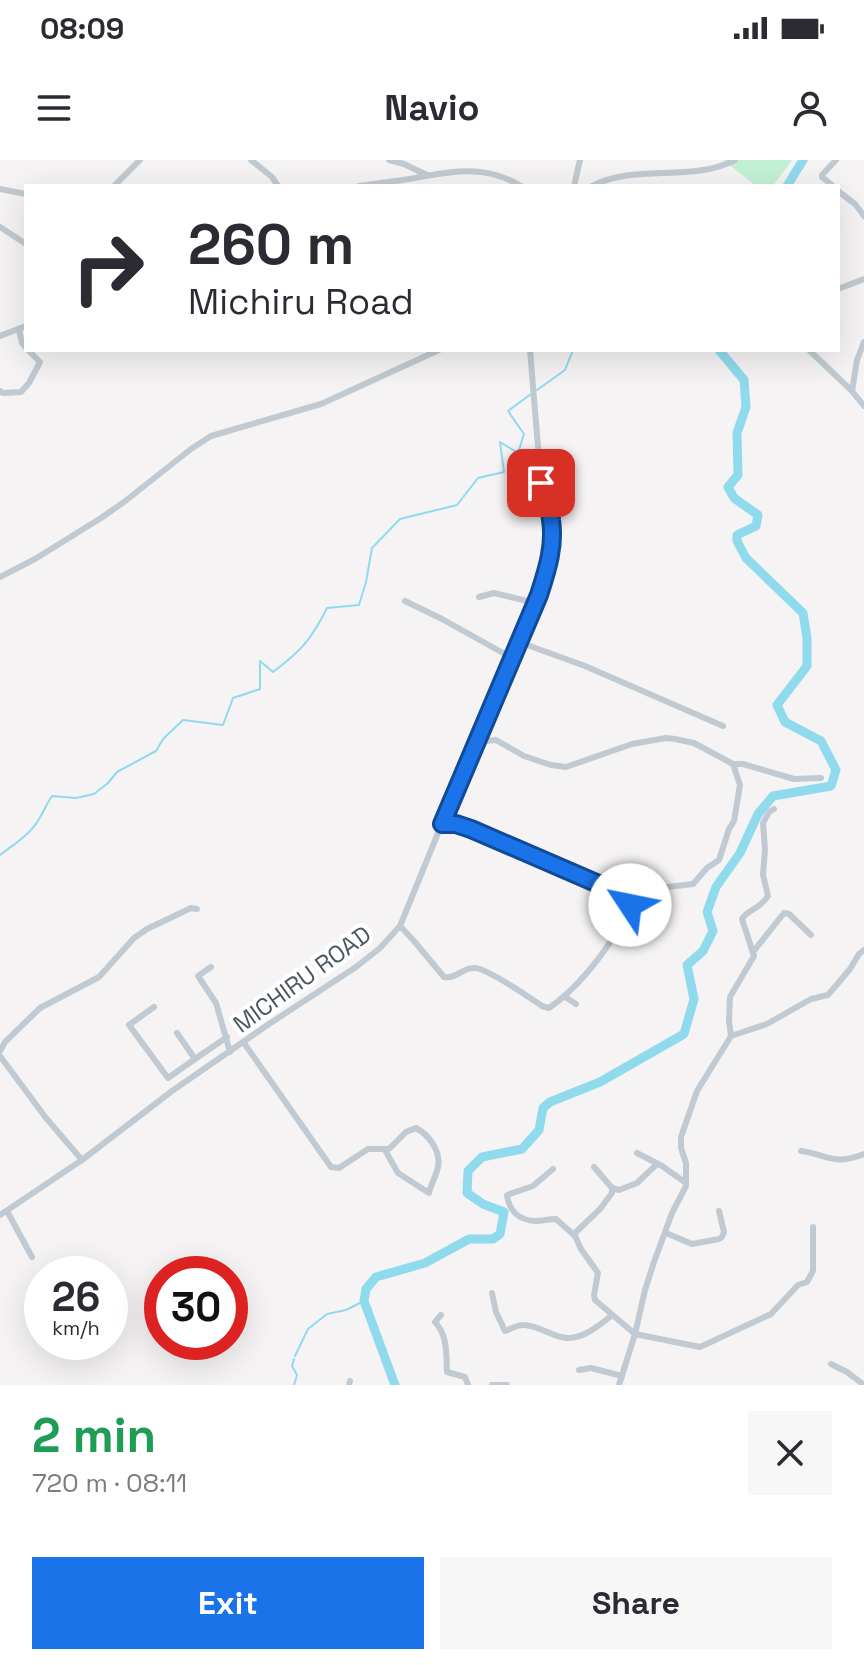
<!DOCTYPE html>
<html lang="en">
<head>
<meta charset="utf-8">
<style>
	body { margin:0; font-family:"Space Grotesk",sans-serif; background:#f7f7f7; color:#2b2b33; height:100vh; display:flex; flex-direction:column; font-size:30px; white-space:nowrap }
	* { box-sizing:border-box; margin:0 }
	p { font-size:26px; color:#7c7c81 }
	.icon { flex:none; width:44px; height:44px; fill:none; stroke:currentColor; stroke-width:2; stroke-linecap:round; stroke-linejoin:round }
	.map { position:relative; height:1225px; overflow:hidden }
	.side { display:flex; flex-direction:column; background:#fff; flex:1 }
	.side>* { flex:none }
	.guide { position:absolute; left:24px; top:24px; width:816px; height:168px; border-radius:0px; box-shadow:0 8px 32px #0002; background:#fff; color:#2b2b33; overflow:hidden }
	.speed { position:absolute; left:24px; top:1096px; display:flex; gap:16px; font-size:40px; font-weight:700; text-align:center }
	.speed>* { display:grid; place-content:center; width:104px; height:104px; border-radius:50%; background:#fff; box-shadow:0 8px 32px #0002; line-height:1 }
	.speed small { font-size:20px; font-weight:400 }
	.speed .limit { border:12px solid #d22; background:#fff; color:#111 }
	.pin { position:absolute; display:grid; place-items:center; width:68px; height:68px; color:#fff; margin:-34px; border-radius:16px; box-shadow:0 4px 12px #0006 }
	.me { position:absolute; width:88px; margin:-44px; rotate:304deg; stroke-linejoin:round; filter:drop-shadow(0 0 6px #0008) }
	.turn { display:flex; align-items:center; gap:28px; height:168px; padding:0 32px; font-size:36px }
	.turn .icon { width:104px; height:104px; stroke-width:2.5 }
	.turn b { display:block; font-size:56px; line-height:68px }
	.round { display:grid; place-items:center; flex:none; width:84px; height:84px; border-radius:0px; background:#f7f7f7 }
	.summary { display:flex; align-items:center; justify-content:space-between; height:136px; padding:0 32px }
	h1 { font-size:48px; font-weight:700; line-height:60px; color:#1e9e55 }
	.action { display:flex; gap:16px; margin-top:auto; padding:16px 32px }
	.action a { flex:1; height:92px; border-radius:0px; background:#1a73e8; color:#fff; font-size:32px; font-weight:700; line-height:92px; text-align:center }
	.action a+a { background:#f7f7f7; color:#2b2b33 }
	.status { display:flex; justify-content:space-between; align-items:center; height:56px; padding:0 40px; background:#fff; direction:ltr }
	.status svg { height:22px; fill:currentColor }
	header { display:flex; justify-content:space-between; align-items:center; height:104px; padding:0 32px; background:#fff; font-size:36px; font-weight:700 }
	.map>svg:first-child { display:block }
	.green { fill:#c3f1d5 }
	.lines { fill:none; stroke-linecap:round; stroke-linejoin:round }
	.stream { stroke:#90daee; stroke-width:2 }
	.river { stroke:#90daee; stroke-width:9 }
	.minor { stroke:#c1cad2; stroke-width:6 }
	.route-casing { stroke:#114b97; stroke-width:20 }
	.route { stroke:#1a73e8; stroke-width:14 }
	.labels { text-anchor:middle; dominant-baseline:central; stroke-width:8; stroke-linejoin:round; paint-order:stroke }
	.street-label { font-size:24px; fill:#4a5661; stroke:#fff }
</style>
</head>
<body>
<div class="status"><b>08:09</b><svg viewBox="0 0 49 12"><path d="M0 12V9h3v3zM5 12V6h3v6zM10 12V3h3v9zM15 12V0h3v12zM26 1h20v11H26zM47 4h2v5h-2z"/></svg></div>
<header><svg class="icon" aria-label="menu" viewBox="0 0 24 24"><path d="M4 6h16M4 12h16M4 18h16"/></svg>Navio<svg class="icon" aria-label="person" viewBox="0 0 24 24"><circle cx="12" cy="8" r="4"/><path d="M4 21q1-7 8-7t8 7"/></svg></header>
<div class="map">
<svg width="864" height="1225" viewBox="0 0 864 1225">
	<rect width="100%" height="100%" fill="#f5f3f3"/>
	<!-- green -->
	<polygon class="green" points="723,0 792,0 773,26 756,26"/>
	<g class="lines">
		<!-- stream -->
		<g class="stream">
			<polyline points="537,230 565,210 573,190"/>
			<path d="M0,695C13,685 31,674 39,659C44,651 47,643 52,636L76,638L94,634L108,623L117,612L156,591L163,579L183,560L223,565L233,538L260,529V501L273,512C301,491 311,480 327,448L359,445L366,422L372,388L400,359L457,345L478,318L504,312L500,282L518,293L524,274L508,251L531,234"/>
			<polyline points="295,1196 308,1169 327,1154 346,1150 364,1141"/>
			<polyline points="294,1199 292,1206 297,1215 294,1225"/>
		</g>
		<!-- river -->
		<g class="river">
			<polyline points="787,26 803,0"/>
			<polyline points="395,1225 364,1141 366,1129 376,1117 425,1103 469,1079 493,1079 500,1074 504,1052 483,1044 467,1033 468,1011 482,997 522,989 539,970 543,948 550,942 600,922 684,874 694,839 687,805 703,791 713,771 707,752 716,727 740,693 758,654 773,636 831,626 836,610 821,581 785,562 777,545 807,506 807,478 803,453 746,398 737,381 737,375 756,366 758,355 734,338 728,327 738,315 737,273 746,247 744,220 719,190"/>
		</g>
		<!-- minor -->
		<g class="minor">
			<polyline points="251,0 272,17 278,26"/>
			<polyline points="389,0 404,4 427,15"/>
			<polyline points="114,26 140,0"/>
			<path d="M359,26C373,24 388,22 403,20C446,13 481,2 521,26"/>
			<polyline points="574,26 580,0"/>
			<path d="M592,26C636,3 691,23 735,0"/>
			<polyline points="833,26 822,17 822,15 836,0"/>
			<polyline points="0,29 26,34"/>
			<polyline points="838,31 855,44 864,56"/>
			<polyline points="0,67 26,84"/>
			<polyline points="838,129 864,119"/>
			<polyline points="19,170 22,183 26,188"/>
			<polyline points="0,176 26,166"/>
			<polyline points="809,190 852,231 864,246"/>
			<polyline points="0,231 3,233 21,232 29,223 40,202 28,190"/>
			<polyline points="852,231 857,200 864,182"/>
			<polyline points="0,417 35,399 101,358 124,342 191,289 211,276 321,244 439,190"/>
			<polyline points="479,437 494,433 535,443"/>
			<polyline points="405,441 442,459 512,498"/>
			<polyline points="519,482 585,506 723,566"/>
			<polyline points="475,582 496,580 524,596 551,605 566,607 632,584 666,578 675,579 694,583 733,604 743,604 794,619 821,618"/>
			<polyline points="442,664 456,664 471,669 603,726 617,742 630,745 659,728 693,724 707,708 719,700 729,669 734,661 740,625 733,604"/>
			<path d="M400,766L414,781L444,817C456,819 462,808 474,808C486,807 530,838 542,846L549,848C577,829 604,794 621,765L617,742"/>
			<polyline points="753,792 784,753 789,754 811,775"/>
			<polyline points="211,807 198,816 216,843 230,892"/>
			<polyline points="565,837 576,844"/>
			<polyline points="154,847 129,865 168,918 195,899 177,873"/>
			<path d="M731,876L729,861L730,837L754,796L742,759C748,749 759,750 768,736L763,715L765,690L763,663L769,652L774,649"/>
			<path d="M244,883L331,1007L339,1008L368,989H389L406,972L416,968C429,975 441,991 438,1007C436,1016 431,1024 429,1033L398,1013L385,990"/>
			<polyline points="0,891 5,882 40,848 99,817 134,778 147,769 191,748 197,749"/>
			<polyline points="0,896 46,958 82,1000"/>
			<polyline points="195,899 227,877"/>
			<path d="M801,991C830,995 832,1006 864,994"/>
			<polyline points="637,993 662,1006 686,1023"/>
			<path d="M553,1009L533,1026L507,1035C509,1051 519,1060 535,1061C542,1061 549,1059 556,1059L575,1076L581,1089L598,1113L594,1135L595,1140L635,1174L700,1187L771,1154L798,1125L807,1122L813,1111V1067"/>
			<polyline points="612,1028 619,1030 637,1023 657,1004"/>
			<polyline points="7,1051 32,1097"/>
			<polyline points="0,1055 82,1000 172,931 269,864 356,807 380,788 400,766 472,590 539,435 551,394 551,359 541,323 530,190"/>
			<polyline points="666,1073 692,1084 719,1079 722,1077 724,1072 719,1051"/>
			<polyline points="574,1074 600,1049 612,1033 612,1028 594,1007"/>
			<path d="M492,1133L496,1152L505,1171C511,1169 517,1165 523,1165C539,1165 552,1177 567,1178C583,1179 600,1165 612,1155"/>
			<path d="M441,1155L435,1162C448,1176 446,1194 447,1212L465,1217L468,1225"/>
			<polyline points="831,1204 847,1212 864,1225"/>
			<polyline points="579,1210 591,1208 622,1216"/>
			<polyline points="349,1225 350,1221"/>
			<polyline points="492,1225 507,1225"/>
			<polyline points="619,1225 635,1174 645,1130 654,1102 672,1053 686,1026 686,1003 681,988 681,977 697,931 731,876 767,864 811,839 828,835 850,809 859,794 864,790"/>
		</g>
	</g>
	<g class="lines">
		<defs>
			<path id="route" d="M541,323C544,335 550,347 551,360C555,386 547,410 539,435L442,664H456L471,669L603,726L617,742L630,745"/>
		</defs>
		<!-- route casing -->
		<use href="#route" class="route-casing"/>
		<!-- route -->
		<use href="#route" class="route"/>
	</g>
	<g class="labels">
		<!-- street labels -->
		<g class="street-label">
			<text transform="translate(302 819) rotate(-36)">MICHIRU ROAD</text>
		</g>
	</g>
</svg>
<div class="speed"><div>26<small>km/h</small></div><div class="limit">30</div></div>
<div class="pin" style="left:541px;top:323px;background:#d93025"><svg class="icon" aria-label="arrive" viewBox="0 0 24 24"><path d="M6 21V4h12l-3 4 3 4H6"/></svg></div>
<svg class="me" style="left:630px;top:745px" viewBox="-20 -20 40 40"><circle r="19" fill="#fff"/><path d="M0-13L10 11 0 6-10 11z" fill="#1a73e8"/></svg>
<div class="guide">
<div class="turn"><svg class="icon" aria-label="right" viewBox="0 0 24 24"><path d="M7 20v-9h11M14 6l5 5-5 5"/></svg><div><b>260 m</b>Michiru Road</div></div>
</div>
</div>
<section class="side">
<div class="summary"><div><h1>2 min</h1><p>720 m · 08:11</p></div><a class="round"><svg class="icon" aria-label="close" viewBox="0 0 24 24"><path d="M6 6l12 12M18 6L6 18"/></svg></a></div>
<div class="action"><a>Exit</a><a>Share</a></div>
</section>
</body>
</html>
